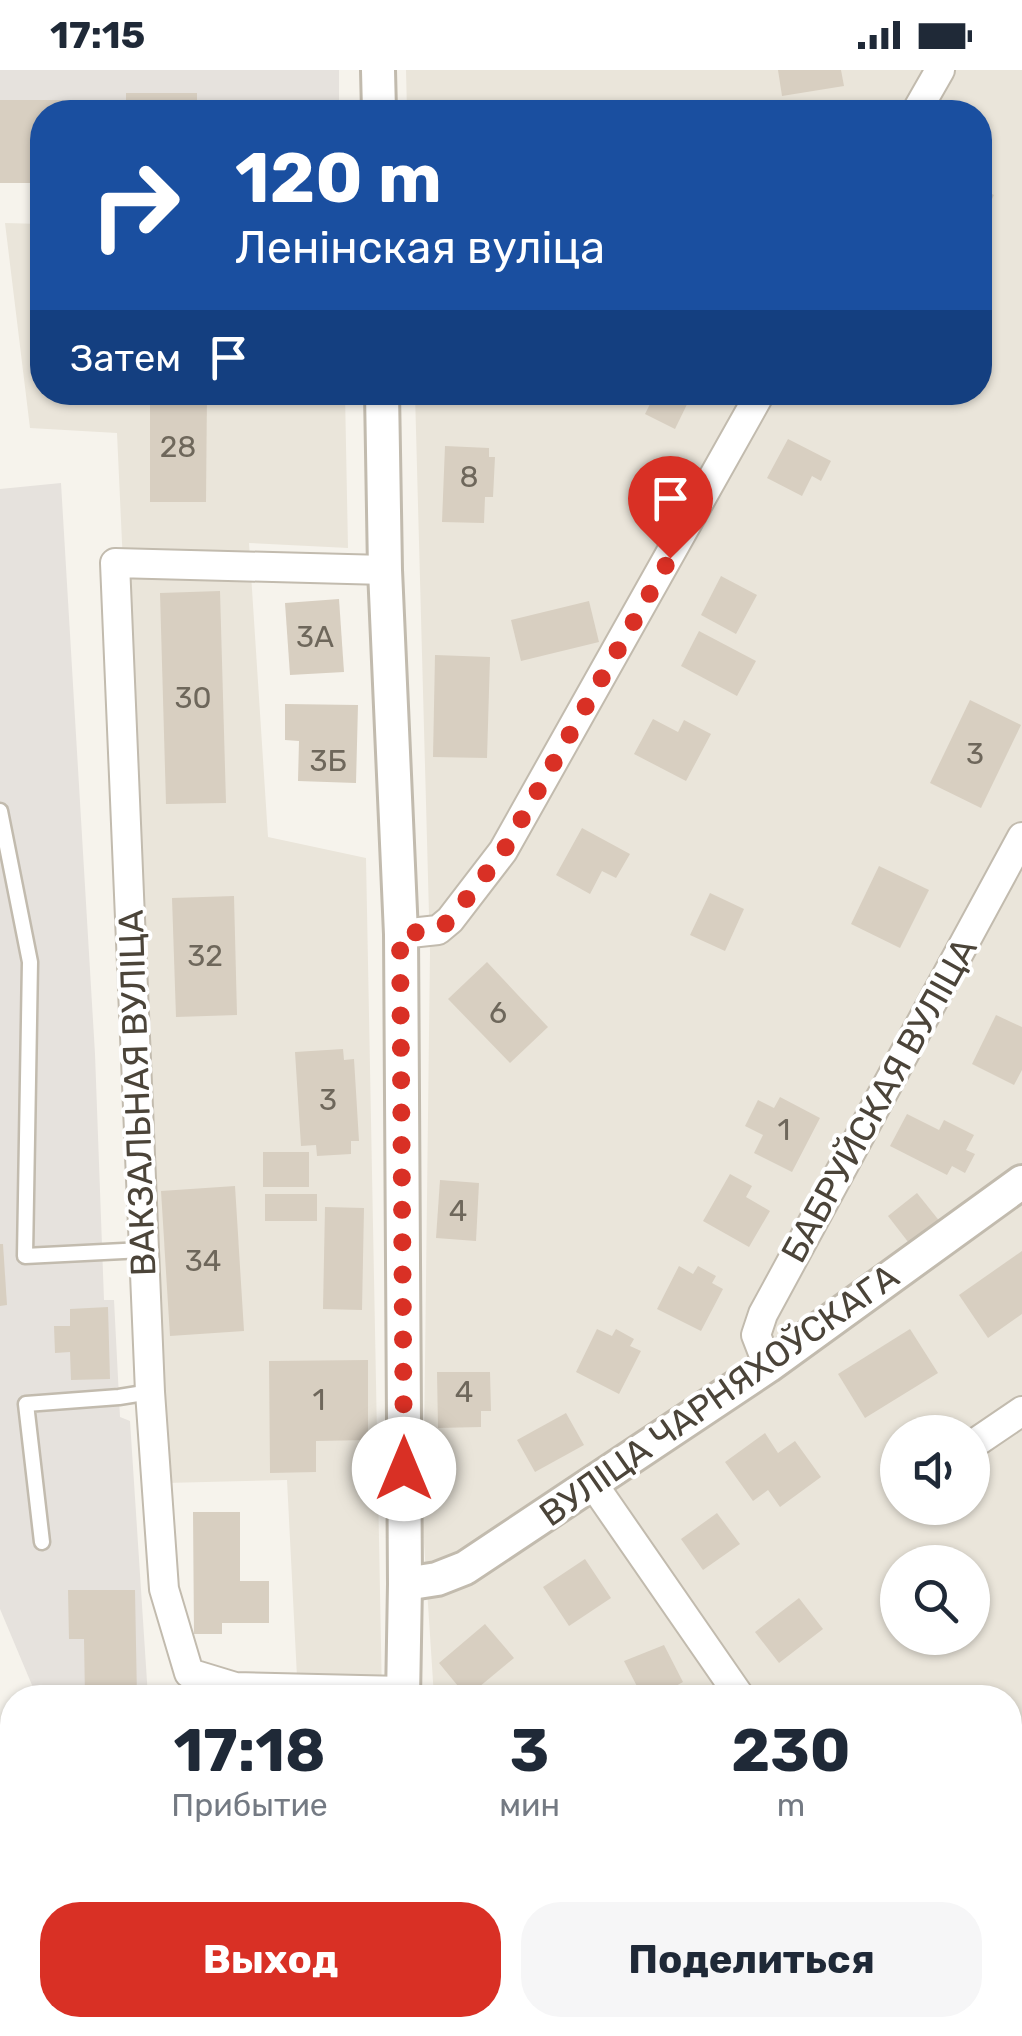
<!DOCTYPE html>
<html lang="ru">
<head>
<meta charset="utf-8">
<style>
	body { margin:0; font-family:Rubik,sans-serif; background:#f6f6f7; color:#1f2937; height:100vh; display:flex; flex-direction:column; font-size:38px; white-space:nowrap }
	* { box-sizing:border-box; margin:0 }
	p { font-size:32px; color:#747a83 }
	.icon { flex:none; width:55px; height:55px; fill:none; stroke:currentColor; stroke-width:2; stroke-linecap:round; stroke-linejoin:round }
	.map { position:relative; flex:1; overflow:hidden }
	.details { position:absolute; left:0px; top:1615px; width:1022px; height:352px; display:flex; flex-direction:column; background:#fff; border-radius:40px 40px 0 0; box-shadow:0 2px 8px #0004 }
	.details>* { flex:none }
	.banner { position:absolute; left:30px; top:30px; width:962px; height:305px; border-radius:40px; box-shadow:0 2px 8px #0004; background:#1a4fa0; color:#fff; overflow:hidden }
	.tools { position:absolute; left:880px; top:1345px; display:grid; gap:20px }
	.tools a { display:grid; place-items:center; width:110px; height:110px; border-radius:50%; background:#fff; box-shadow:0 2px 8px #0004; font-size:50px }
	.pin { position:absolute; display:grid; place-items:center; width:85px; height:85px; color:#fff; margin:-102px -42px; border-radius:50% 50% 50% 0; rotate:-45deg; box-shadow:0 0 10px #0007 }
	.pin .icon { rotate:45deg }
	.me { position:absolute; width:110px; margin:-55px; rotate:0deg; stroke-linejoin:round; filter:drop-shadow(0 0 8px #0008) }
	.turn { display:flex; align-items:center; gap:35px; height:210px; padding:0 40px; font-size:45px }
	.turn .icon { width:130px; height:130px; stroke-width:2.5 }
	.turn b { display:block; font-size:70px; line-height:85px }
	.then { display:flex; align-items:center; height:95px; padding:0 40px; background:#0003; gap:20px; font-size:38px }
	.eta { display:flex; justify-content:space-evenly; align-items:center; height:170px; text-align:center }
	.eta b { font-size:60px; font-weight:700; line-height:70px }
	.cta { display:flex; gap:20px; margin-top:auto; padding:20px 40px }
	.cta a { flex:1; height:115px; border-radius:40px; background:#d93025; color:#fff; font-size:40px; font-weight:700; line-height:115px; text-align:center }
	.cta a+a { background:#f6f6f7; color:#1f2937 }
	.status { display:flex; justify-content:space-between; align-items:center; height:70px; padding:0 50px; background:#fff; direction:ltr }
	.status svg { height:28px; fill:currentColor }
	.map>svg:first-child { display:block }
	.residential { fill:#eae5da; fill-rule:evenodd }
	.industrial { fill:#e6e2dd }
	.building { fill:#d8cfc1 }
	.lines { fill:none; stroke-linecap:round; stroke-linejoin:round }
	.service-casing { stroke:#c2bbae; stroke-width:19 }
	.minor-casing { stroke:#c2bbae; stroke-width:32 }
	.tertiary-casing { stroke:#c2bbae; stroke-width:38 }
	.path { stroke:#c4b79f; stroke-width:5; stroke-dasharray:5 5; stroke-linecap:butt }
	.service { stroke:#fff; stroke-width:14 }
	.minor { stroke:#fff; stroke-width:28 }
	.tertiary { stroke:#fff; stroke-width:32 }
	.rail-casing { stroke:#9a9a9a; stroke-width:11 }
	.rail { stroke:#fff; stroke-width:8; stroke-dasharray:22; stroke-linecap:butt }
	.route { stroke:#d93025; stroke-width:18; stroke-dasharray:0 32.4 }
	.labels { text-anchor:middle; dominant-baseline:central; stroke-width:8; stroke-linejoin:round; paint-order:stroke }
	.number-label { font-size:30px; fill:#6e675b }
	.street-label { font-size:35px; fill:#4b4439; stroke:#fff }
</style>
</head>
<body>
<div class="status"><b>17:15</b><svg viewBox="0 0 49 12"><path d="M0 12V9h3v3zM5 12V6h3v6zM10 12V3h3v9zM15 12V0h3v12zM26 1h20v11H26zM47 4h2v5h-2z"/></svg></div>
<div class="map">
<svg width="1022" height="1966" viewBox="0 0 1022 1966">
	<rect width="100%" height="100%" fill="#f6f3ec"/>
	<!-- residential -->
	<g class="residential">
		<path d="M406,0H1022V1884L1010,1883V1628L434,1627L423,1457L430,882L415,323L980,322V42H407ZM898,1362H972V1438H898ZM898,1492H972V1568H898Z"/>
		<polygon points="5,153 42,154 42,322 345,323 348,478 249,473 268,767 366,788 382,1627 298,1627 287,1410 165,1413 117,363 30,358"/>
		<polygon points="220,1955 375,1955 360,1966 228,1966"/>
		<polygon points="456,1955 546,1955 528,1966 456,1966"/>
	</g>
	<!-- industrial -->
	<g class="industrial">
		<polygon points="0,0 339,0 339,42 42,42 42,113 0,113"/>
		<polygon points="61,413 95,984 104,1230 114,1230 120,1347 130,1351 148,1627 37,1627 0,1539 0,419"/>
		<polygon points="1010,1883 1022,1884 1022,1966 681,1966 681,1955 1010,1955"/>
	</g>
	<!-- building -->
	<g class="building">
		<polygon points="778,0 841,0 844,16 782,26"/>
		<rect x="126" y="23" width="71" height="19"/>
		<polygon points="0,30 69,30 69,42 42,42 42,113 0,113"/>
		<polygon points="980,118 994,125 980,153"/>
		<polygon points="150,322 207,322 206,432 150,432"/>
		<polygon points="656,322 693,322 675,359 645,344"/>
		<polygon points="788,369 831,391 821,411 812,406 802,426 767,408"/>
		<polygon points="445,376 489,378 489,387 495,387 493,427 485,427 484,453 442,452"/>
		<polygon points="721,506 757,525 736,564 701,545"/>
		<polygon points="220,521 226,733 166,734 160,523"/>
		<polygon points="339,529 344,602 290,605 285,533"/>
		<polygon points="589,531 599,572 521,591 511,550"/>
		<polygon points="699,561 756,591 737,626 681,596"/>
		<polygon points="435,585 490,587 487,688 433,687"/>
		<polygon points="970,630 1021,655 981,738 930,713"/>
		<polygon points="285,634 358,635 356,713 298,711 299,671 285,670"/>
		<polygon points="653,649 678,662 684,650 711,664 686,711 634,684"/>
		<polygon points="582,758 630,784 616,808 602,801 590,824 556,805"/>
		<polygon points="879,796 929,820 900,878 851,854"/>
		<polygon points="710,823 744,839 725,881 690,865"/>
		<polygon points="234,826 237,945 176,947 172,828"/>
		<polygon points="487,892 548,957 510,993 448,929"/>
		<polygon points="996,945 1022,957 1022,1000 1014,1015 972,994"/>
		<polygon points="343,979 344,990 354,989 359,1071 351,1071 351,1084 317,1086 316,1075 301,1076 295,982"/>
		<polygon points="780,1027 820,1048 792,1102 754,1083 763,1065 745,1056 758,1030 774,1038"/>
		<polygon points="907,1044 939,1060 944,1050 974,1065 966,1080 975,1084 965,1103 952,1096 947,1105 890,1076"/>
		<rect x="263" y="1082" width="46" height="35"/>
		<polygon points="730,1104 752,1116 746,1127 770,1141 749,1177 703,1151"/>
		<polygon points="440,1110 479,1113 476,1171 436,1168"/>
		<polygon points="235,1116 244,1261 170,1266 161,1121"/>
		<polygon points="917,1123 941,1153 912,1177 888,1146"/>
		<rect x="265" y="1124" width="52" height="27"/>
		<polygon points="325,1137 364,1138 362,1240 323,1239"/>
		<polygon points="0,1174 3,1174 7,1235 0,1236"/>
		<polygon points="1022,1181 1022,1244 988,1268 959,1225"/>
		<polygon points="679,1196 693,1204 698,1196 716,1206 712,1213 723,1219 701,1261 657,1239"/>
		<polygon points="108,1237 110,1309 71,1310 70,1282 55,1283 54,1256 70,1256 70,1239"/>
		<polygon points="597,1259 612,1266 616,1259 634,1269 630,1276 641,1281 619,1324 576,1302"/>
		<polygon points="910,1259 938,1303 865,1348 838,1304"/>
		<polygon points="368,1290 368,1370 316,1371 316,1402 270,1403 269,1291"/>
		<polygon points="437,1302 490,1302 491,1341 481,1341 481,1357 438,1358"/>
		<polygon points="566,1343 584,1375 535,1402 517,1370"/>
		<polygon points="765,1363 778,1383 795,1371 821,1407 780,1437 768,1420 753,1431 725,1392"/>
		<polygon points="193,1442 240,1442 240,1511 269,1511 269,1553 222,1553 222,1564 194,1564"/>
		<polygon points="717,1443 740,1474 703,1500 681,1469"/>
		<polygon points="585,1489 611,1528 569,1556 543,1517"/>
		<polygon points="68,1520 135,1520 137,1628 85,1628 84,1569 69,1569"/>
		<polygon points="799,1528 823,1559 779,1593 755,1562"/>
		<polygon points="485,1554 514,1588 467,1627 439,1593"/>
		<polygon points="664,1575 683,1612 654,1628 643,1628 624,1591"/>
		<polygon points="864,1615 874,1628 848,1628"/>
		<polygon points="1010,1824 1022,1847 1022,1852 1010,1858"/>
		<polygon points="478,1955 497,1955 498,1966 479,1966"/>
		<rect x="681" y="1955" width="319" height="11"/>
	</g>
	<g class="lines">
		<defs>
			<g id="service">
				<polyline points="0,741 30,892 25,1186 143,1180"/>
				<polyline points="42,1472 26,1334 119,1327 150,1322"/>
				<polyline points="184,1955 190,1966"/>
			</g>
			<g id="minor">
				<polyline points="916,42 940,0"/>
				<polyline points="385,500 115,493 150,1322 164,1519 189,1603 235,1617 403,1621"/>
				<polyline points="401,864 438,860 450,850 503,781 761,322"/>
				<polyline points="768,1296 756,1265 763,1244 1022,767"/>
				<polyline points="972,1375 1022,1341"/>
				<polyline points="593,1414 741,1628"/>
			</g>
			<g id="tertiary">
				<polyline points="378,0 379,42"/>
				<polyline points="382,322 385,500 401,864 405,1514 403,1628"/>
				<polyline points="405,1514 437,1509 465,1498 768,1296 1022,1112"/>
				<polyline points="426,1955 428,1966"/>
			</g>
		</defs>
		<!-- service casing -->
		<use href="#service" class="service-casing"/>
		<!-- minor casing -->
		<use href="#minor" class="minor-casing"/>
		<!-- tertiary casing -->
		<use href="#tertiary" class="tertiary-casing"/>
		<!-- path -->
		<polyline class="path" points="0,1757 12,1762"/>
		<!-- service -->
		<use href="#service" class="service"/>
		<!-- minor -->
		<use href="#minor" class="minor"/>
		<!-- tertiary -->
		<use href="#tertiary" class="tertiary"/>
		<defs>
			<g id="rail">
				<polyline points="0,1706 12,1760"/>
				<polyline points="0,1887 12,1926"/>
				<polyline points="22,1955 26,1966"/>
				<polyline points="67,1955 71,1966"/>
				<polyline points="92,1955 96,1966"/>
			</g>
		</defs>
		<!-- rail casing -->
		<use href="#rail" class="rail-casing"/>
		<!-- rail -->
		<use href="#rail" class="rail"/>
	</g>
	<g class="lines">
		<!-- route -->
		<polyline class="route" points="404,1399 400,864 438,860 450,850 503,782 670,488"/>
	</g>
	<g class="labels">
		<!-- number labels -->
		<g class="number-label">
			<text x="178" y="377">28</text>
			<text x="469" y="407">8</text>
			<text x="315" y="567">3А</text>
			<text x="193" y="628">30</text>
			<text x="975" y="684">3</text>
			<text x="328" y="691">3Б</text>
			<text x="205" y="886">32</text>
			<text x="498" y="943">6</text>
			<text x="328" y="1030">3</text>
			<text x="784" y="1060">1</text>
			<text x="458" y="1141">4</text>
			<text x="203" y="1191">34</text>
			<text x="464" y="1322">4</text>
			<text x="319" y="1330">1</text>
		</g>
		<!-- street labels -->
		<g class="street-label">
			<text transform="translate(137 1023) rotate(-92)">ВАКЗАЛЬНАЯ ВУЛІЦА</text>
			<text transform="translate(879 1030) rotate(-61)">БАБРУЙСКАЯ ВУЛІЦА</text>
			<text transform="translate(719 1325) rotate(-35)">ВУЛІЦА ЧАРНЯХОЎСКАГА</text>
		</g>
	</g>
</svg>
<div class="tools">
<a><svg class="icon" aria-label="sound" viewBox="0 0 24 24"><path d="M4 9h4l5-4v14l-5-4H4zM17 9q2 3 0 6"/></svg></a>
<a><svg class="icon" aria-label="search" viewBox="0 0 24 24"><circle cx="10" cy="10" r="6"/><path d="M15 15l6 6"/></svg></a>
</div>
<div class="pin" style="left:670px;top:488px;background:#d93025"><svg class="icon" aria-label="arrive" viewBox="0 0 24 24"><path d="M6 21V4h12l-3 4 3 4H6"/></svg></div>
<svg class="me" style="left:404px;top:1399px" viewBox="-20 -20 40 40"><circle r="19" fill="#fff"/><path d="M0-13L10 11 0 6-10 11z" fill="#d93025"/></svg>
<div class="banner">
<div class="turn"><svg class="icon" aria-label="right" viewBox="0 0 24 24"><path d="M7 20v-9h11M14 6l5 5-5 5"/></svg><div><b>120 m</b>Ленінская вуліца</div></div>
<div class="then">Затем<svg class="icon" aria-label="arrive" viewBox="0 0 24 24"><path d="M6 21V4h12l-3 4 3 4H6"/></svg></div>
</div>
<section class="details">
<div class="eta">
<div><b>17:18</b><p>Прибытие</p></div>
<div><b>3</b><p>мин</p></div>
<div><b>230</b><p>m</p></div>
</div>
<div class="cta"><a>Выход</a><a>Поделиться</a></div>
</section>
</div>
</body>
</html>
